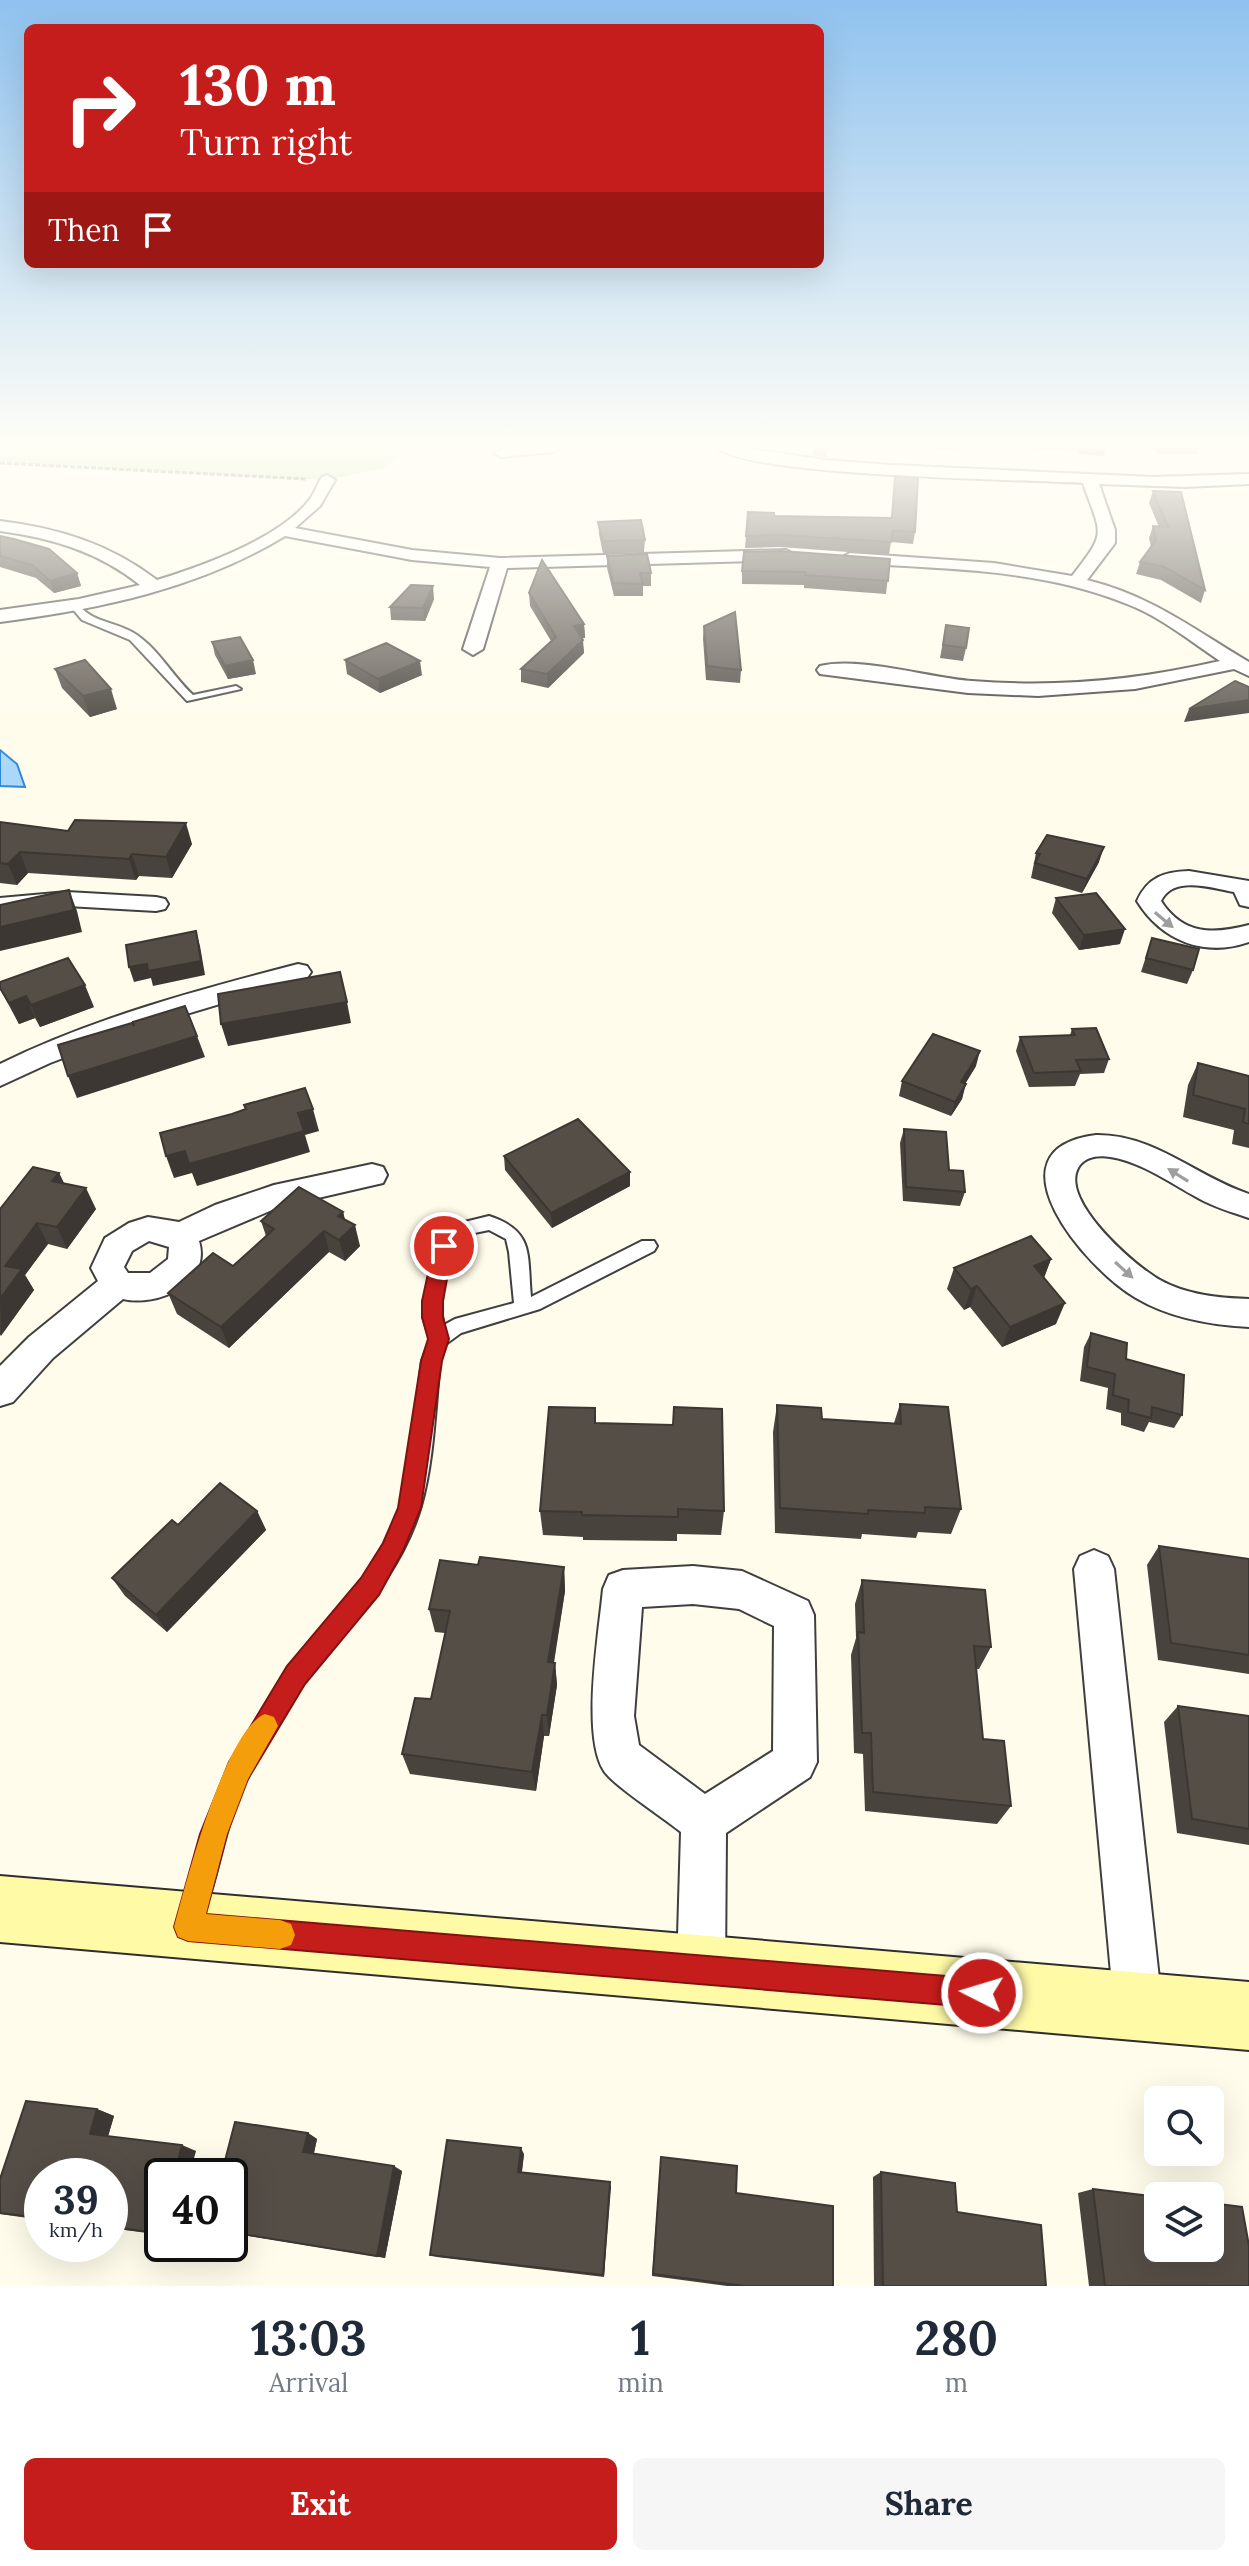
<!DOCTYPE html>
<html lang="en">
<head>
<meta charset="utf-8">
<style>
	body { margin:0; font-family:Lora,serif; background:#f6f6f7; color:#1f2937; height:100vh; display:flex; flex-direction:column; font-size:30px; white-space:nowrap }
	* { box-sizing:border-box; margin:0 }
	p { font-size:26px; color:#747a83 }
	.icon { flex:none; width:44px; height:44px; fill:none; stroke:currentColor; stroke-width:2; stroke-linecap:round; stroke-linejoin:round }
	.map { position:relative; height:2286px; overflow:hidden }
	.sheet { display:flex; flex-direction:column; background:#fff; flex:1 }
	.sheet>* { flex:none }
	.guide { position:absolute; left:24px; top:24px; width:800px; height:244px; border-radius:12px; box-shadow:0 8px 32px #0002; background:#c51d1b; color:#fff; overflow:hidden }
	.tools { position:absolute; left:1144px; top:2086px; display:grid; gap:16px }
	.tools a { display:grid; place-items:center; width:80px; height:80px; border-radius:12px; background:#fff; box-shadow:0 8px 32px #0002; font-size:40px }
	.speed { position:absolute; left:24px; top:2158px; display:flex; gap:16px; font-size:40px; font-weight:700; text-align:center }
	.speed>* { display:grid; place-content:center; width:104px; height:104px; border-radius:50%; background:#fff; box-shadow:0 8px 32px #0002; line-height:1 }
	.speed small { font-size:20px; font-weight:400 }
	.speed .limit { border:4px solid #111; border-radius:12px; background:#fff; color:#111 }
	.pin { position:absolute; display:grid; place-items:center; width:68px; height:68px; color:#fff; margin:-34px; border:4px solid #fff; border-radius:50%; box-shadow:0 2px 8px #0007 }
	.me { position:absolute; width:88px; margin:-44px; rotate:275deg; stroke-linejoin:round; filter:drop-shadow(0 0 6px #0008) }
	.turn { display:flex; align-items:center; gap:28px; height:168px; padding:0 24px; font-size:36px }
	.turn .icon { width:104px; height:104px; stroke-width:2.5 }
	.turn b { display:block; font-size:56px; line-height:68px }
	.then { display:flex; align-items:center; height:76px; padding:0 24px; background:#0003; gap:16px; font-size:30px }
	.eta { display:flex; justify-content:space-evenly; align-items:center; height:136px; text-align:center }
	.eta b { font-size:48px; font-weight:700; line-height:56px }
	.cta { display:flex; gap:16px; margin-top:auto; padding:16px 24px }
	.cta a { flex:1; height:92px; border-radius:12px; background:#c51d1b; color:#fff; font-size:32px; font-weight:700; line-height:92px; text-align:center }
	.cta a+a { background:#f6f6f7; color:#1f2937 }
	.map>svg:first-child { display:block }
	.forest { fill:#aede90 }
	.water { fill:#abd8fa; stroke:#2d89d6; stroke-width:2 }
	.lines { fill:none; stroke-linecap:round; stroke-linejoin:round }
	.lane-casing { stroke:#3f3f3f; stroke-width:4 }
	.street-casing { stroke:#3f3f3f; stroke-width:4 }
	.secondary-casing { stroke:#2e2e2e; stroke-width:4 }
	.path { stroke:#2e2e2e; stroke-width:3; stroke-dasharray:5 2; stroke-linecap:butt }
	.lane { fill:#fff; fill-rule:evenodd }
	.street { fill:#fff; fill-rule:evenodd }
	.secondary { fill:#fffaa6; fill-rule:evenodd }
	.wall { fill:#49433d }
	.shaded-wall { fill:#3c3732 }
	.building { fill:#554e47; stroke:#3c3732; stroke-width:2 }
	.oneway { fill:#9e9e9e }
	.route { fill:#c51d1b; stroke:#801312; stroke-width:2 }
	.slow { fill:#f59e0b }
</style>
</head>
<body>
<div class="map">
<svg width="1249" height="2286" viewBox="0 0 1249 2286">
	<rect width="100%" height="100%" fill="#fffceb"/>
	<!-- forest -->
	<polygon class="forest" points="0,448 456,448 436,453 400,455 384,468 327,480 0,463"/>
	<!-- water -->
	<polygon class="water" points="0,750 17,764 25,787 0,786"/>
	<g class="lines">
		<defs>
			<g id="lane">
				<path d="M71,603H77C91,622 112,621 132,632C157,646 172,676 193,695L236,686L241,689L187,701L130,640L82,620L71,607Z"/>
				<path d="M489,1216C535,1231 527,1255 531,1297L642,1241H654L657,1246L654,1251L540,1309L461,1333L446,1344L440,1361C435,1409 434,1460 421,1506C399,1581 348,1622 304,1682C284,1711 265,1745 248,1777C224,1822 220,1874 201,1921L192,1924L183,1921L180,1912L202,1834L230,1764L288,1667L363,1580L384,1544L400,1508L407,1477L422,1361L430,1339L423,1317L424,1301L435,1246L448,1226ZM489,1230L506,1239L509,1252L514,1303L455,1319L444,1325C437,1304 448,1255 460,1236Z"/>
			</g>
			<g id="street">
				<polygon points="506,448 560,448 553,452 501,457 494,453"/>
				<path d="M718,448H745L825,460L892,465L1153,477L1249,474V484L1185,487L1099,484L1115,530V543L1087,580C1152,596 1193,629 1249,662V676L1234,669L1135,689L1038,696L968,693L820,674L817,670L820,666C859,656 930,678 972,681C1056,688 1138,680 1220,661C1190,641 1161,617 1127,604C1040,568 942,569 850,563L841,558L850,553L994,563L1072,576C1108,530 1101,536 1083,483C1021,479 753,477 718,448Z"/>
				<path d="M327,475L335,480L320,506L295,528L412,550L500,558L786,550L795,555L786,560L507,568L483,649L473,655L463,649L490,567L412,560L285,536C198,589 99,609 0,622V610L79,599L140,585C99,552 52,538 0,531V521C58,528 110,544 157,580C202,566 281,538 310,499C315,492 317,484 322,477Z"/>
				<path d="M1189,871L1249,881V907L1240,905L1234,892C1212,888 1173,875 1161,901C1184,936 1214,934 1249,925V942C1204,958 1161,940 1137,901C1148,877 1164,872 1189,871Z"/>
				<polygon points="67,892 156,897 165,899 168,904 165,909 156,911 67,906 0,912 0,898"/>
				<path d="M298,964L307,966L311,972L307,978L153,1024L50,1063L0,1086V1064C93,1018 198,990 298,964Z"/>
				<path d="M1096,1135C1154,1134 1197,1177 1249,1194V1218C1231,1212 1214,1207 1198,1198C1170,1183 1142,1162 1110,1157C1098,1155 1084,1157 1078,1168C1060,1201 1135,1266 1160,1280C1187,1295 1219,1298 1249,1299V1327C1211,1325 1170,1318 1136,1298C1087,1270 983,1149 1096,1135Z"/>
				<path d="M372,1164L383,1167L387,1175L383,1183L279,1207L199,1241C212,1284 157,1307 123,1299L53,1358L13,1402L0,1406V1366L29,1337L98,1281L91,1268L105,1238L129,1223L148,1217L179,1222L215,1205L274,1185ZM149,1241L169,1247L168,1259L150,1273H128L124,1267L132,1251Z"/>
				<polygon points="1094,1550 1108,1556 1114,1569 1162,2006 1155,2023 1138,2030 1121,2023 1114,2006 1074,1569 1080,1556"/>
				<path d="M693,1566L742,1571L808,1601L814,1615L817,1762L810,1777L726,1833L725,1970L718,1987L701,1994L684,1987L677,1970L681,1832C665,1819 613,1785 604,1771C581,1736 599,1632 603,1589L609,1575L623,1570ZM693,1604L739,1609L774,1626L773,1751L705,1794L639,1745L634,1716L642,1607Z"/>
			</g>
			<polygon id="secondary" points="0,1876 1249,1982 1249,2050 0,1942"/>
		</defs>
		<!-- lane casing -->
		<use href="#lane" class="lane-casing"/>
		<!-- street casing -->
		<use href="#street" class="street-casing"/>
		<!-- secondary casing -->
		<use href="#secondary" class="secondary-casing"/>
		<!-- path -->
		<polyline class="path" points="0,463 307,479"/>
		<!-- lane -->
		<use href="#lane" class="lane"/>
		<!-- street -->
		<use href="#street" class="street"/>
		<!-- secondary -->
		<use href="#secondary" class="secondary"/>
	</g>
	<!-- wall -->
	<g class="wall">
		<polygon points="814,448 829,448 825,457 813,455"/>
		<polygon points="931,448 960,448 960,451 932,449"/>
		<polygon points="1002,448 1106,448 1104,456 1079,454 1078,451"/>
		<polygon points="1154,448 1199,448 1197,454 1159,454"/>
		<polygon points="895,476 915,532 913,544 891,542 889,555 780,547 745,548 748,512 774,516 891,518"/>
		<polygon points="1153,491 1205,590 1201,603 1161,580 1136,574 1140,562 1151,547 1149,538 1153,526 1159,527 1149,503"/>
		<polygon points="598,522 645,540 644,552 603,554 599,534"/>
		<polygon points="0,536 77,573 81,586 54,593 36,578 0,567"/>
		<polygon points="607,556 651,573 651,586 643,586 643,596 614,596 607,568"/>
		<polygon points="890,559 886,594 804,588 804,585 742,584 742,571"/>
		<polygon points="529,593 584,624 585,638 582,638 584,653 548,688 521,682 521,669 551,641 530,606"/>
		<polygon points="434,599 425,621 391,620 390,607"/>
		<polygon points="946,625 966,648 963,661 940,658"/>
		<polygon points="704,626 741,670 740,683 706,680 703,639"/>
		<polygon points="212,642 256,674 228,679 215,655"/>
		<polygon points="345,660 422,675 380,693 347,674"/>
		<polygon points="55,669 117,709 90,717 62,688"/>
		<polygon points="0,822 68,831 192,844 172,878 139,876 136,880 28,873 17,885 0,883"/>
		<polygon points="1036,853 1099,862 1082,893 1031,878"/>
		<polygon points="1056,898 1120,944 1079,950 1052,913"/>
		<polygon points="1152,938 1193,970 1187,984 1141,972"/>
		<polygon points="0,989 94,1007 40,1027 35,1018 19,1024"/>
		<polygon points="1072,1029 1109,1059 1104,1073 1080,1074 1075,1086 1029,1087 1016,1051 1020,1037 1070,1035"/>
		<polygon points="1198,1063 1249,1076 1249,1148 1232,1144 1234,1130 1183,1117 1188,1085"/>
		<polygon points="976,1066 965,1084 962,1099 951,1116 899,1096 902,1081"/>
		<polygon points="904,1129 949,1170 965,1192 960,1206 903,1201 900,1143"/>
		<polygon points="504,1156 630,1172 630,1186 552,1228 505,1170"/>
		<polygon points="59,1173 64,1183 96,1209 67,1249 48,1244 25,1275 34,1290 0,1336 0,1209"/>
		<polygon points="343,1212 345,1220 360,1246 345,1261 329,1252 229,1348 177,1314 168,1293 233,1266 266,1236 261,1221"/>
		<polygon points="1051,1259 1044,1278 1056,1324 1002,1347 970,1307 964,1310 947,1289 954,1268"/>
		<polygon points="1091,1333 1126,1359 1182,1415 1174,1428 1149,1422 1144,1432 1121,1425 1121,1413 1106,1409 1108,1388 1080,1381 1084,1347"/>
		<polygon points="900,1404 961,1509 951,1534 918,1532 916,1538 862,1534 861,1539 775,1533 773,1432 777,1405 822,1419 894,1423"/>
		<polygon points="674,1407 724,1511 721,1535 677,1534 677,1541 583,1540 583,1537 543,1535 540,1511 596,1423 673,1425"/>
		<polygon points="257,1511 266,1530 167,1632 125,1596 112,1578 178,1525"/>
		<polygon points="1159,1546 1249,1559 1249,1674 1158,1660 1147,1565"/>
		<polygon points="478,1565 564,1567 565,1591 554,1663 555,1663 557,1685 549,1736 544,1736 536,1791 410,1774 402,1754 431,1699 445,1633 435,1632 429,1609"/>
		<polygon points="862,1580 991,1647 979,1669 976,1669 983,1739 1011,1806 997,1824 865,1811 863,1754 854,1753 851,1655 856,1638 855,1604"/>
		<polygon points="1178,1706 1249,1716 1249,1845 1177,1833 1164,1722"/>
		<polygon points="97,2109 114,2116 108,2136 196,2151 162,2176 162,2235 110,2228 110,2176 42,2176 42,2220 0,2214 0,2179"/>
		<polygon points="308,2133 317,2139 314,2153 402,2171 385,2258 230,2233 230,2176"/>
		<polygon points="524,2154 522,2172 610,2182 604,2277 437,2257 430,2255"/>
		<polygon points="661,2157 736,2193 833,2286 727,2286 652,2276"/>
		<polygon points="881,2172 957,2212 1046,2286 874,2286 873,2177"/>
		<polygon points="1093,2189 1249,2286 1089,2286 1078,2193"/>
	</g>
	<!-- shaded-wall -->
	<g class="shaded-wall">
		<polygon points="77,573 81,586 54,593 50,581"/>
		<polygon points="433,586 434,599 425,621 423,608"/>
		<polygon points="584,624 585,638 574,639 574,626"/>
		<polygon points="583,640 584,653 548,688 547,674"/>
		<polygon points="253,660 256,674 228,679 225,666"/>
		<polygon points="420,661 422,675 380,693 378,679"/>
		<polygon points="111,689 117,709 90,717 83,696"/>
		<polygon points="1249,700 1249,713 1184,722 1189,709"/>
		<polygon points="186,823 192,844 172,878 166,857"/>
		<polygon points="1104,847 1099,862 1082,893 1087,879"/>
		<polygon points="20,852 28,873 17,885 8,864"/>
		<polygon points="132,854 139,876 136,880 129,859"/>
		<polygon points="69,890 77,911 82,932 0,951 0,927"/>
		<polygon points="1125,929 1120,944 1079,950 1084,935"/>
		<polygon points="196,931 200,946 205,975 153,986 151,978 134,982 129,967"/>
		<polygon points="85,985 94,1007 40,1027 31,1005"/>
		<polygon points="26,996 35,1018 19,1024 9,1003"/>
		<polygon points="347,1002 351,1023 228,1046 221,1024"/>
		<polygon points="197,1036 205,1057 77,1098 68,1076"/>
		<polygon points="980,1051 976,1066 957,1097 961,1082"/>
		<polygon points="966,1084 962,1099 951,1116 955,1102"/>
		<polygon points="313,1109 319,1131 305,1135 310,1152 197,1186 192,1173 174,1178 166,1156"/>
		<polygon points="630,1172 630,1186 552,1228 551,1213"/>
		<polygon points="59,1173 69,1194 52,1181"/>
		<polygon points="86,1188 96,1209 67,1249 57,1227"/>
		<polygon points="343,1212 348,1232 355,1225 360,1246 345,1261 339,1240 338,1216"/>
		<polygon points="37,1223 48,1244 25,1275 34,1290 1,1336 0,1299 5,1266"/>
		<polygon points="324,1231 329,1252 229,1348 221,1327"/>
		<polygon points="1051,1259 1043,1280 1034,1266"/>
		<polygon points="977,1286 970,1307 964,1310 971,1289"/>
		<polygon points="1065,1303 1056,1324 1002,1347 1010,1327"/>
		<polygon points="257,1511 266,1530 167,1632 156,1615"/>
		<polygon points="564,1567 565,1591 550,1684 548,1662"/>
		<polygon points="555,1663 557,1685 549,1736 547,1715"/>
		<polygon points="542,1715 544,1736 536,1791 532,1772"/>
		<polygon points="97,2109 114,2116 107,2140 90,2134"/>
		<polygon points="308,2133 317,2139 313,2157 303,2152"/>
		<polygon points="182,2145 196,2151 189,2176 174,2176"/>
		<polygon points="521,2148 524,2154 521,2177 518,2172"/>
		<polygon points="394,2166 402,2171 385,2258 377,2256"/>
		<polygon points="610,2182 611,2187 604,2277 603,2275"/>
	</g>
	<!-- building -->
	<g class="building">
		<polygon points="895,476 918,478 915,532 893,530 891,542 781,535 746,536 748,512 774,513 774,516 892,518"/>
		<polygon points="1153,491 1181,492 1205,590 1164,567 1140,562 1156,540 1153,526 1168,527"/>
		<polygon points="641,520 645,540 603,541 598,522"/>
		<polygon points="0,536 14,539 49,549 77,573 50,581 32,565 0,556"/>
		<polygon points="781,551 890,559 888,581 805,575 806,572 742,571 744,552"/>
		<polygon points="647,554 651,573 640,573 643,584 613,583 607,556"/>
		<polygon points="542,560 584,624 574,626 583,640 547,674 521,669 556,637 529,593"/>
		<polygon points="411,585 433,586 423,608 390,607"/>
		<polygon points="735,612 741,670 707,666 704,626"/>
		<polygon points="946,625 969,628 966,648 943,645"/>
		<polygon points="240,637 253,660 225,666 212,642"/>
		<polygon points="386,643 420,661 378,679 345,660"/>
		<polygon points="85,660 111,689 83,696 55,669"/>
		<polygon points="1235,681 1249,687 1249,700 1189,709"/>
		<polygon points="75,820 186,823 166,857 132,854 129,859 20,852 8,864 0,863 0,822 68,831"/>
		<polygon points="1047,835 1104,847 1087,879 1035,863 1040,854 1036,853"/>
		<polygon points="69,890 74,910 0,927 0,905"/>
		<polygon points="1096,893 1125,929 1084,935 1056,898"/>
		<polygon points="196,931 201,961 148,971 147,964 129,967 126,945"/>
		<polygon points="1152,938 1199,949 1193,970 1146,958"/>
		<polygon points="68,958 85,985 31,1005 26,996 9,1003 0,988 0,982"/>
		<polygon points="340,972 347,1002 221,1024 218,994"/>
		<polygon points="185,1006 197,1036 68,1076 58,1045 132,1023 134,1026 133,1022"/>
		<polygon points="1096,1028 1109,1059 1076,1060 1081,1071 1034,1073 1020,1037 1075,1035 1072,1029"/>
		<polygon points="933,1034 980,1051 961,1082 966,1084 955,1102 902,1081"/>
		<polygon points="1198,1063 1249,1076 1249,1124 1243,1122 1245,1109 1193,1095"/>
		<polygon points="305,1088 313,1109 298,1113 304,1131 189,1164 185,1151 166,1156 160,1133 232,1114 246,1109 244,1105"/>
		<polygon points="578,1119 630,1172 551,1213 504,1156"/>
		<polygon points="904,1129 946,1132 949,1170 963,1171 965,1192 906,1187"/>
		<polygon points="33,1167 59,1173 52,1181 86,1188 57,1227 37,1223 5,1266 22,1269 0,1299 0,1209"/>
		<polygon points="299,1187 343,1212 338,1216 355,1225 339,1240 324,1231 221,1327 168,1293 213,1253 233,1266 274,1229 261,1221"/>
		<polygon points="1031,1236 1051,1259 1034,1266 1065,1303 1010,1327 977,1286 971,1289 954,1268"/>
		<polygon points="1091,1333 1127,1343 1126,1359 1184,1375 1182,1415 1152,1407 1151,1418 1128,1412 1129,1400 1113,1395 1115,1374 1087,1367"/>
		<polygon points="900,1404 948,1407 961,1509 925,1507 925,1513 868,1510 868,1514 780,1508 777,1405 821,1408 822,1419 901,1424"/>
		<polygon points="549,1407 595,1408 595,1423 673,1425 674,1407 722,1409 724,1511 678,1509 678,1517 582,1515 582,1512 540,1511"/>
		<polygon points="220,1483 257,1511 156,1615 112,1578 172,1520 178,1525"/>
		<polygon points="1159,1546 1249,1559 1249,1655 1171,1643"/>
		<polygon points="480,1557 564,1567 548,1662 555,1663 547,1715 542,1715 532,1772 402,1754 415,1698 431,1699 450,1611 429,1609 440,1560 478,1565"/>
		<polygon points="862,1580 985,1590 991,1647 974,1646 983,1739 1004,1741 1011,1806 873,1792 871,1733 862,1733 858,1632 864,1633"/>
		<polygon points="1178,1706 1249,1716 1249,1829 1192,1819"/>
		<polygon points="26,2101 97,2109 90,2134 182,2145 174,2176 162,2176 162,2222 159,2233 110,2227 110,2176 42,2176 42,2218 0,2213 0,2179"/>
		<polygon points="235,2122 308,2133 303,2152 394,2166 377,2256 230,2232 230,2176 221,2176"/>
		<polygon points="447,2140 521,2148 518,2172 610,2182 603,2275 430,2255"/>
		<polygon points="661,2157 737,2166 736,2193 833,2206 833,2286 744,2286 653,2274"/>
		<polygon points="881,2172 955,2183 957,2212 1041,2225 1046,2286 883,2286"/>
		<polygon points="1093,2189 1158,2197 1158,2248 1210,2248 1210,2203 1242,2207 1249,2246 1249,2286 1105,2286"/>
	</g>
	<!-- one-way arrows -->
	<defs><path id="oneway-solid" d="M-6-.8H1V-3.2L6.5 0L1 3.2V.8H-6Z" transform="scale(2)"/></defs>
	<g class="oneway">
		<use href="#oneway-solid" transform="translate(1164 920) rotate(40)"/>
		<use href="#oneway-solid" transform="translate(1178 1175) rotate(-148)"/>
		<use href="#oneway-solid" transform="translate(1124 1270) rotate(42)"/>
	</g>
	<!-- sky -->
	<linearGradient id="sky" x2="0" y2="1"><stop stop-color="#8fc2ef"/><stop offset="0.58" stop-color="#fffef6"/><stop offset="1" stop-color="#fffef6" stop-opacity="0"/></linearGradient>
	<rect width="1249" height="768" fill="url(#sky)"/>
	<!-- route -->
	<polygon class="route" points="444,1238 451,1240 453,1246 443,1301 443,1317 449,1339 442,1361 421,1508 403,1551 379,1595 305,1684 248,1779 227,1834 206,1914 982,1979 992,1983 997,1993 992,2004 982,2008 188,1941 178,1937 174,1927 200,1834 229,1762 287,1666 361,1578 383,1543 398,1508 421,1361 428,1339 422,1317 422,1301 434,1246 437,1240"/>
	<!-- slow -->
	<path class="slow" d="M265,1714L274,1717L278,1726L248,1779L227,1834L206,1914L280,1920L291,1924L295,1935L291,1945L280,1949L188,1941L178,1937L174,1927C186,1883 225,1730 265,1714Z"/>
</svg>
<div class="tools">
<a><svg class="icon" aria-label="search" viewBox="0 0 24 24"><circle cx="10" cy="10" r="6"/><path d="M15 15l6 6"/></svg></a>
<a><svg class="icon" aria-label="layers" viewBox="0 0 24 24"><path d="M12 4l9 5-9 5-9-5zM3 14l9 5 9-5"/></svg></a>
</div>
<div class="speed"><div>39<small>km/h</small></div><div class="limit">40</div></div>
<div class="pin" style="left:444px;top:1246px;background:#d93025"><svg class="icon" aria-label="arrive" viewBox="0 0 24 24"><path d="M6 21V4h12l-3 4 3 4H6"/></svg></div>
<svg class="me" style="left:982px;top:1993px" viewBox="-20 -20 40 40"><circle r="17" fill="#c51d1b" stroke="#fff" stroke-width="3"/><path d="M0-11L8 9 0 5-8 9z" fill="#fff"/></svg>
<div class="guide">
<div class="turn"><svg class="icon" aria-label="right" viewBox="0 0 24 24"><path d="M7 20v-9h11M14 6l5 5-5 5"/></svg><div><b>130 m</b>Turn right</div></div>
<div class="then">Then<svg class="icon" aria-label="arrive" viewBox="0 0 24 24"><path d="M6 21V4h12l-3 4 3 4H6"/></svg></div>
</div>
</div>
<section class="sheet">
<div class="eta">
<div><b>13:03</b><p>Arrival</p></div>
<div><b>1</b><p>min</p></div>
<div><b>280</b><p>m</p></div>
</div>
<div class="cta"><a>Exit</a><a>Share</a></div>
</section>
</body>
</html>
